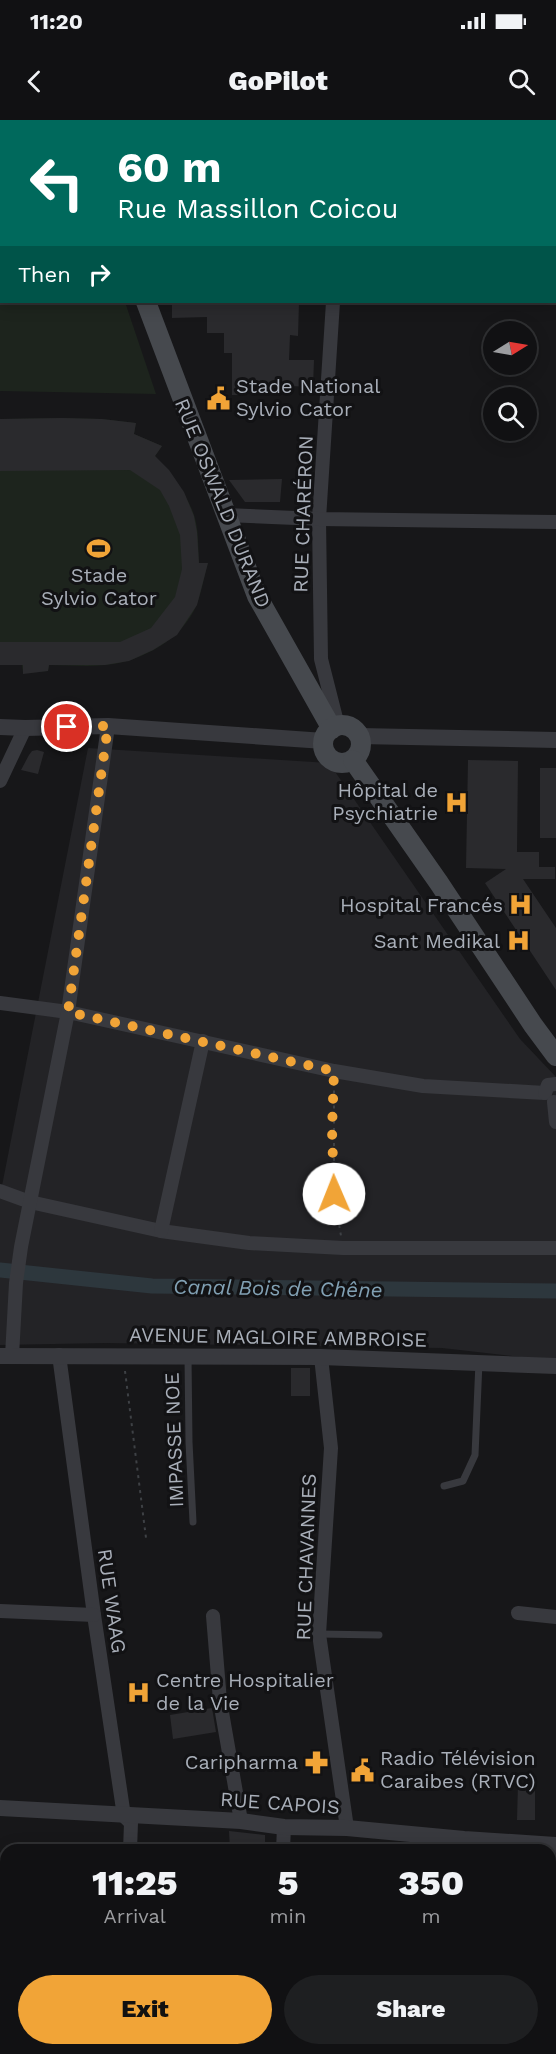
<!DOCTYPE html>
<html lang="en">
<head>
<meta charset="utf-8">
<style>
	body { margin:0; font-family:"Work Sans",sans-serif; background:#1e1f21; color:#f1f3f6; height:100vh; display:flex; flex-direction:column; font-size:22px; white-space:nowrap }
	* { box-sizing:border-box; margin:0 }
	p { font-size:20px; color:#9c9da0 }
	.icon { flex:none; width:33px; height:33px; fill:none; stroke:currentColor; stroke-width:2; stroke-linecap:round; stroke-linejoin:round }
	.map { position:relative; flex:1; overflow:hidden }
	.sheet { position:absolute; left:0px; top:1724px; width:556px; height:212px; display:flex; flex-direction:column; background:#111113; border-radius:18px 18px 0 0; box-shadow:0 3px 15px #0003,0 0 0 2px #303133 }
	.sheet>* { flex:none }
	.guide { position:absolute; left:0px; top:0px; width:556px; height:183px; box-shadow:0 3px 15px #0003,0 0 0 2px #303133; background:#00695c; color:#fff; overflow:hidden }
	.needle { width:39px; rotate:79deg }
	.tools { position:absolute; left:483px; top:201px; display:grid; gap:12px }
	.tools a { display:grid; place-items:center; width:54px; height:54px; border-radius:50%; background:#111113; box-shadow:0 3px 15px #0003,0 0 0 2px #303133; font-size:30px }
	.pin { position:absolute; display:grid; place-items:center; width:51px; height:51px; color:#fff; margin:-26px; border:3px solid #fff; border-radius:50%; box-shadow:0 2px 6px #0007 }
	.me { position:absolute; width:66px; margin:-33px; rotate:359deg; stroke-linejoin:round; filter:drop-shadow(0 0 4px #0008) }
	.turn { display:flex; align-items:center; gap:21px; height:126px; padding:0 18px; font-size:27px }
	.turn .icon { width:78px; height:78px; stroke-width:2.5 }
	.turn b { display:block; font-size:42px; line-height:51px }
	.then { display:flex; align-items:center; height:57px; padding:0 18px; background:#0003; gap:12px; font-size:22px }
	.eta { display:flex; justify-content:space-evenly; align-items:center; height:102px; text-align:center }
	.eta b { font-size:36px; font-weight:800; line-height:42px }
	.cta { display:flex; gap:12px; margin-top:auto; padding:12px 18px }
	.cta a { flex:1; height:69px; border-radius:36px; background:#f1a437; color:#111; font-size:24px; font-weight:800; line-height:69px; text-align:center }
	.cta a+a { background:#1e1f21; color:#f1f3f6 }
	.status { display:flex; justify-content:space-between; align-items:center; height:42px; padding:0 30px; background:#111113; direction:ltr }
	.status svg { height:16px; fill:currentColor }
	header { display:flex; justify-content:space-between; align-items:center; height:78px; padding:0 18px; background:#111113; font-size:27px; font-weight:800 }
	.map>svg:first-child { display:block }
	.built { fill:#232326 }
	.green { fill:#1d241d }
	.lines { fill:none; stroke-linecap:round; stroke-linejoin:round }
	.canal { stroke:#2d373d; stroke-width:15 }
	.building { fill:#2a2a2d }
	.path { stroke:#3e4145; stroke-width:2; stroke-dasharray:3 4.5; stroke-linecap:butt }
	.service { stroke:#38393e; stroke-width:7 }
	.minor { stroke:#38393e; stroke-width:14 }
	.tertiary { stroke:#38393e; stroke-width:16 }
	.secondary { stroke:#46494e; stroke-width:20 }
	.route { stroke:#f1a437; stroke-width:10; stroke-dasharray:0 18 }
	.labels { text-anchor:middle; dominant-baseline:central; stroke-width:6; stroke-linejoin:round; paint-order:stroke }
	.poi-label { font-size:20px; fill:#a9afb9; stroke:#121214; text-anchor:end }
	.street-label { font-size:20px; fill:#a9afb9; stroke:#121214 }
	.water-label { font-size:21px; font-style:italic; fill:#81a0b3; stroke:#121214 }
</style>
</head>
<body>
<div class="status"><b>11:20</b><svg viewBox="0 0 49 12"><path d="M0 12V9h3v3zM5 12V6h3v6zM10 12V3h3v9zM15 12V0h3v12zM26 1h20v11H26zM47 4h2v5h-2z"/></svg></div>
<header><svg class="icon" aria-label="back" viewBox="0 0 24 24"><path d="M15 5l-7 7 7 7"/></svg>GoPilot<svg class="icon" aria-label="search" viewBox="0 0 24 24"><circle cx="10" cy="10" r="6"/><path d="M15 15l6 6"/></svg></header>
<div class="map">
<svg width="556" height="1934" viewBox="0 0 556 1934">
	<rect width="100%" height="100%" fill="#171719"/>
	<!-- built -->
	<g class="built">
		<polygon points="359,0 556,0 555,24 555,2 358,1"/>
		<polygon points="88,628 329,643 520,919 556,957 556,1241 442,1228 106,1223 0,1225 0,1076"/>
		<polygon points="551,1745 556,1745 556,1882 550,1882"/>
	</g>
	<!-- green -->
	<g class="green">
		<polygon points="0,161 1,161 2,182 125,182 156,274 0,271"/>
		<path d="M62,298L102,299L136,303L134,314L162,326L155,336C170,355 187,373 194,395C199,410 198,427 199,443H208C204,456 202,471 197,484C183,519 142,542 105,545C87,547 68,545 49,545L48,551L23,553L22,545H0V299Z"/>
	</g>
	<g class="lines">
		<!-- canal -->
		<polyline class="canal" points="0,1150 152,1166 556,1171"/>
	</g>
	<!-- building -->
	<g class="building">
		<polygon points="172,182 299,182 298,216 290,215 289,240 314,240 313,267 245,264 245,275 232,275 232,233 224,233 224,213 207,213 207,197 172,198"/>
		<polygon points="62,298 102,299 136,303 134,314 162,326 155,336 169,350 184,372 194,396 197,412 199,443 208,443 197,485 177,515 153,530 129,541 105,545 49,545 48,551 23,554 23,545 0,545 0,522 120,522 151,508 175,477 182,449 180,415 169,386 160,370 130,350 0,351 0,299"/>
		<polygon points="282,359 280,382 245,382 229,360"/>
		<polygon points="37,630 44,632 38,654 21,650 29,635 32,631"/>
		<polygon points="468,640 518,641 517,732 539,732 539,747 555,747 555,759 523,759 556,808 556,870 485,763 506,749 466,748"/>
		<rect x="540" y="648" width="16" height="70"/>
		<rect x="291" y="1248" width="19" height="28"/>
		<polygon points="212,1588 216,1612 173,1619 170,1595"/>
		<polygon points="518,1664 535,1665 535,1700 517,1700"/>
		<polygon points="229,1711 265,1715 265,1730 230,1730"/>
	</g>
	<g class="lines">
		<!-- path -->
		<g class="path">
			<polyline points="334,963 334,1074 341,1116"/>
			<polyline points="125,1251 146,1418"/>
		</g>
		<!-- service -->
		<g class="service">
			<polyline points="188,1237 189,1322 193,1402"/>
			<polyline points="444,1366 463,1361 475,1335 479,1242"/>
			<polyline points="319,1514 379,1515"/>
		</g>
		<!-- minor -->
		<g class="minor">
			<polyline points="344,2 345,0"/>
			<polyline points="0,138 2,138"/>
			<polyline points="555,166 556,166"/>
			<polyline points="333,182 319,399 321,539 338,606"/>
			<polyline points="225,395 319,399 556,402"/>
			<polyline points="0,661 25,608"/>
			<polyline points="0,883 68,892 334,951 423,966 545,973"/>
			<polyline points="545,973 548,965 556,964"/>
			<polyline points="554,982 556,1002"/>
			<polyline points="0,1071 30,1082 161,1111 249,1123 343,1128 556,1128"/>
			<polyline points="161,1111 203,921"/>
			<polyline points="59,1235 94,1495 124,1696 131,1703 130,1730"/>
			<polyline points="12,1236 16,1163 21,1127 68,892 108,606"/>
			<polyline points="321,1237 331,1328 319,1514 347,1708"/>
			<polyline points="0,1491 94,1495"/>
			<polyline points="518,1493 556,1497"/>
			<polyline points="213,1496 220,1581 241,1701"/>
			<polyline points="283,1730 284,1707"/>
			<polyline points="119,1934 119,1929"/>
			<polyline points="277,1934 277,1929"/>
		</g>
		<!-- tertiary -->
		<g class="tertiary">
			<polyline points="0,607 25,608 108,606 324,621"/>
			<polyline points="359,616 556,620"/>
			<polyline points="0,1236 321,1237 556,1246"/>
			<polyline points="0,1688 241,1701 284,1707 347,1708 464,1719 556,1725"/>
			<polyline points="468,1929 468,1934"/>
		</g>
		<!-- secondary -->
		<g class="secondary">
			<polyline points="78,0 79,2"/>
			<polyline points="146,182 257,476 332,609"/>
			<circle cx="342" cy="624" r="19"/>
			<polyline points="353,640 439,763 533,905 556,936"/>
		</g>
	</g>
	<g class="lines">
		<!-- route -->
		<polyline class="route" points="67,607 108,606 68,892 334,951 332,1010 334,1074"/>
	</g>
	<!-- icons -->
	<defs>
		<symbol id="civic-bare" viewBox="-9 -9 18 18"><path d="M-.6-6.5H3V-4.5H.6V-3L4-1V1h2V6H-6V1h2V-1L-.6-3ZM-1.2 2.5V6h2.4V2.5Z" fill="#f1a437" stroke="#121214" stroke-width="2.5" paint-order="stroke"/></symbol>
		<symbol id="stadium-bare" viewBox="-9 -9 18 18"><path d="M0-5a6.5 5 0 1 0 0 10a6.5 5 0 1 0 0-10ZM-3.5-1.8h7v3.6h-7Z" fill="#f1a437" stroke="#121214" stroke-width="2.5" paint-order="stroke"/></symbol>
		<symbol id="hospital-bare" viewBox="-9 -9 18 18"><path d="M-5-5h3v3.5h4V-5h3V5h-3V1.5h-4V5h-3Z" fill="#f1a437" stroke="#121214" stroke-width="2.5" paint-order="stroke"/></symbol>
		<symbol id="pharmacy-bare" viewBox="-9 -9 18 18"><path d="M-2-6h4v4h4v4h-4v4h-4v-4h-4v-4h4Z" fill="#f1a437" stroke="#121214" stroke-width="2.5" paint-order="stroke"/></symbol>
	</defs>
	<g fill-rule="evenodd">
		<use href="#civic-bare" x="202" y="262" width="33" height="33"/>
		<use href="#stadium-bare" x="82" y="412" width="33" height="33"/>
		<use href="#hospital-bare" x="440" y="666" width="33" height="33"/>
		<use href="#hospital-bare" x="504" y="768" width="33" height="33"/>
		<use href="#hospital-bare" x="502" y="804" width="33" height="33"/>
		<use href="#hospital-bare" x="122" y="1556" width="33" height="33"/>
		<use href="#pharmacy-bare" x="300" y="1626" width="33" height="33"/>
		<use href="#civic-bare" x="346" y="1634" width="33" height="33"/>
	</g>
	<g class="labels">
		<!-- poi labels -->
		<g class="poi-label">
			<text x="236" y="266" text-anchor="start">Stade National<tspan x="236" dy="23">Sylvio Cator</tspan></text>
			<text x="99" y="455" text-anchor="middle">Stade<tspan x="99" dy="23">Sylvio Cator</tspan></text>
			<text x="438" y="670">Hôpital de<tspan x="438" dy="23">Psychiatrie</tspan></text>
			<text x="503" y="785">Hospital Francés</text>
			<text x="500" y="821">Sant Medikal</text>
			<text x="156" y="1560" text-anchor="start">Centre Hospitalier<tspan x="156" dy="23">de la Vie</tspan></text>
			<text x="380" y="1638" text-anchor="start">Radio Télévision<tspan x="380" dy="23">Caraibes (RTVC)</tspan></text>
			<text x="298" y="1642">Caripharma</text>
		</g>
		<!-- street labels -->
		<g class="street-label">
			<text transform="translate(223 383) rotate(68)">RUE OSWALD DURAND</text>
			<text transform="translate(303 394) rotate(-88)">RUE CHARÉRON</text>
			<text transform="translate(278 1217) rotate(1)">AVENUE MAGLOIRE AMBROISE</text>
			<text transform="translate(174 1320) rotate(-92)">IMPASSE NOE</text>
			<text transform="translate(306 1437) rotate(-88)">RUE CHAVANNES</text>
			<text transform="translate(112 1481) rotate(82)">RUE WAAG</text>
			<text transform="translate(280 1683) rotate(4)">RUE CAPOIS</text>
		</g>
		<!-- water labels -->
		<g class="water-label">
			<text transform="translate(278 1168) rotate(1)">Canal Bois de Chêne</text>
		</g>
	</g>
</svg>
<div class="tools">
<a><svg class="needle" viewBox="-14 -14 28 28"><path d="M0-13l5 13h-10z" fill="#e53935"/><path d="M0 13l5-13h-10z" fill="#9c9da0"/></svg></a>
<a><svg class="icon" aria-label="search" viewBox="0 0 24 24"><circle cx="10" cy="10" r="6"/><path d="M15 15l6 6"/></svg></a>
</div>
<div class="pin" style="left:67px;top:607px;background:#d93025"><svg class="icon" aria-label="arrive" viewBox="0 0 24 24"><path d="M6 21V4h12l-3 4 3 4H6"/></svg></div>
<svg class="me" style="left:334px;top:1074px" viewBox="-20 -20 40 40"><circle r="19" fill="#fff"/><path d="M0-13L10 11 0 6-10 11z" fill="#f1a437"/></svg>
<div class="guide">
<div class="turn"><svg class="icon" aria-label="left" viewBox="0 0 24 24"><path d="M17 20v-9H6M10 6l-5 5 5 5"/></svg><div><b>60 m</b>Rue Massillon Coicou</div></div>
<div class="then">Then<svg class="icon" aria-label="right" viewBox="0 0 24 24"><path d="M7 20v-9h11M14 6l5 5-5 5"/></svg></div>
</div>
<section class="sheet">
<div class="eta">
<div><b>11:25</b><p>Arrival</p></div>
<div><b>5</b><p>min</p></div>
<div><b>350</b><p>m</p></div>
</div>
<div class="cta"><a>Exit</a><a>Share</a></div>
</section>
</div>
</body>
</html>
